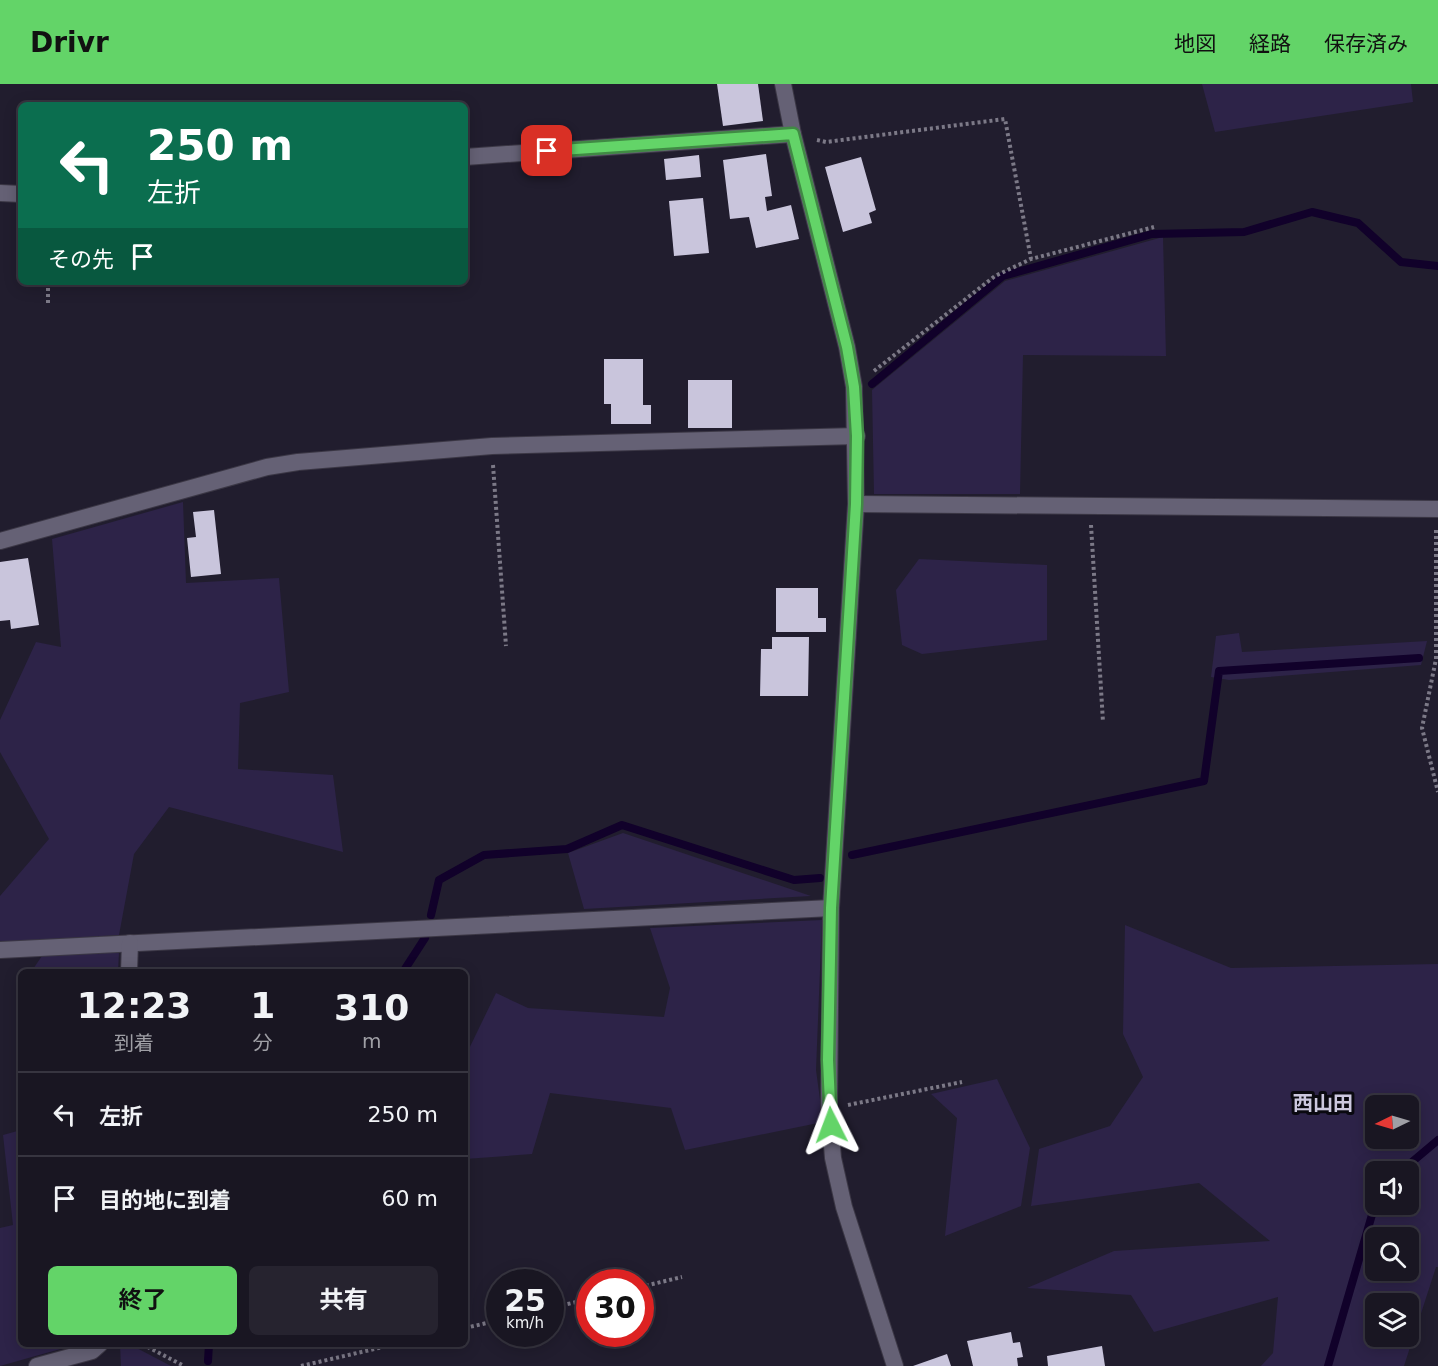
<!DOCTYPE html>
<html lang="ja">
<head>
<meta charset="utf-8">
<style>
	body { margin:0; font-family:"DejaVu Sans","Noto Sans JP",sans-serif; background:#26232f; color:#f1f3f6; height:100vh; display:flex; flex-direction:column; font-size:22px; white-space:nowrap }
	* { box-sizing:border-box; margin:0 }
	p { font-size:20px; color:#9f9fa5 }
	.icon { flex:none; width:33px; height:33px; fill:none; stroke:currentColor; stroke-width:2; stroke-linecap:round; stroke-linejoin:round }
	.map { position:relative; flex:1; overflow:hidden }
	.sheet { position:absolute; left:18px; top:885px; width:450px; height:378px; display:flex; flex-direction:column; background:#191622; border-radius:9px; box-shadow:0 3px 15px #0003,0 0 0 2px #373540 }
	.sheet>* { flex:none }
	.banner { position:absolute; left:18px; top:18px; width:450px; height:183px; border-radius:9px; box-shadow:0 3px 15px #0003,0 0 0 2px #373540; background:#0b6e4f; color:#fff; overflow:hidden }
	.needle { width:39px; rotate:265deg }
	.fabs { position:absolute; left:1365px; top:1011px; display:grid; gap:12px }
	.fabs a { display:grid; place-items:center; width:54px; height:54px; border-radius:9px; background:#191622; box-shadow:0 3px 15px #0003,0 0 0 2px #373540; font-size:30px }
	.speed { position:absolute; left:486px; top:1185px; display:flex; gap:12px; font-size:30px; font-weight:700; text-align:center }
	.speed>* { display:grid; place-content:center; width:78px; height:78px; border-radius:50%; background:#191622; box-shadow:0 3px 15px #0003,0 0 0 2px #373540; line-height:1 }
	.speed small { font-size:15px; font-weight:400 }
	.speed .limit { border:9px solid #d22; background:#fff; color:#111 }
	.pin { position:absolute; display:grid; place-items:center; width:51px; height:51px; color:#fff; margin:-26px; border-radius:12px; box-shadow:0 3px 9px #0006 }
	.me { position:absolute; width:66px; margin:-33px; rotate:357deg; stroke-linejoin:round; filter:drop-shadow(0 0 4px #0008) }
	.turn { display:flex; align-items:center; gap:21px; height:126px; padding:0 30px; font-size:27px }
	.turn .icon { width:78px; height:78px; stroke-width:2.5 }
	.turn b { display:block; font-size:42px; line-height:51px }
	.then { display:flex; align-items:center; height:57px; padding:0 30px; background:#0003; gap:12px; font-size:22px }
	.eta { display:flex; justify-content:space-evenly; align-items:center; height:102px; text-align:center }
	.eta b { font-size:36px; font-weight:700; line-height:42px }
	.primary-button { display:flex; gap:12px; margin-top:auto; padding:12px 30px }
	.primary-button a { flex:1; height:69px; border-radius:9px; background:#63d468; color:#111; font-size:24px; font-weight:700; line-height:69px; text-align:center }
	.primary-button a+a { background:#26232f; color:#f1f3f6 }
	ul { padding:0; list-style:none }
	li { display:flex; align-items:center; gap:18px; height:84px; padding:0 30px; border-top:2px solid #373540 }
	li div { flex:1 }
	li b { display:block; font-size:22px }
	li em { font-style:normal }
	header { display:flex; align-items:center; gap:36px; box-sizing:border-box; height:84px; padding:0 30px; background:#63d468; color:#111 }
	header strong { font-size:28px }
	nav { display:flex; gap:33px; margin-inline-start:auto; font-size:21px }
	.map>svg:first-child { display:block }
	.green { fill:#2d2348; fill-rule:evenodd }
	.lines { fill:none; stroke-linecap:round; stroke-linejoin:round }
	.stream { stroke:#11012a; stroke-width:8 }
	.building { fill:#c9c5dc }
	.minor-casing { stroke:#3b3745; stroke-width:18 }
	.path { stroke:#7c7987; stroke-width:4; stroke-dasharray:3 3; stroke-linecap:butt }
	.minor { stroke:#656175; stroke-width:16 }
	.route-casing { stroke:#408a44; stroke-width:15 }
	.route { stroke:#63d468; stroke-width:10 }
	.labels { text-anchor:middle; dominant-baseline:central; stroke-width:6; stroke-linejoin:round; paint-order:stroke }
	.neighbourhood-label { font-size:20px; font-weight:bold; fill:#ccc8df; stroke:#0a0910 }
</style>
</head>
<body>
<header>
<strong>Drivr</strong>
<nav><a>地図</a><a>経路</a><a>保存済み</a></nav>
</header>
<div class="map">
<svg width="1438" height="1282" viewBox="0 0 1438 1282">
	<rect width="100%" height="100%" fill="#211d2e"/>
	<!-- green -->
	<g class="green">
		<polygon points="1202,0 1411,0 1413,18 1215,48"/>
		<polygon points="1163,153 1166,272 1023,271 1020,410 874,410 872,306 1005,197"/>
		<polygon points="183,418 186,499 279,494 289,608 240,619 238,685 333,691 343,768 169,723 134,770 119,851 0,858 0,812 49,755 0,668 0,636 36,558 61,563 52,455"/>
		<polygon points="919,475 1047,481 1047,556 922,570 902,561 896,506"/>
		<polygon points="1239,549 1242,568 1427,557 1421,581 1229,596 1211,593 1216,552"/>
		<polygon points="623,749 811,812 584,825 568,769"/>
		<polygon points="822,836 816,986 823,1038 685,1066 671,1024 550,1009 532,1070 465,1075 465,973 496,909 528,924 664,933 670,904 650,844"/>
		<path d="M1125,841L1231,884L1438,880V1183H1436L1404,1282H1261L1273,1269L1278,1213L1154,1248L1131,1211L1027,1204L1114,1167L1270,1157L1199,1099L1031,1122L1039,1065L1110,1042L1143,993L1123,950ZM1376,1022H1408V1054H1376ZM1376,1088H1408V1120H1376ZM1376,1154H1408V1186H1376ZM1376,1220H1408V1252H1376Z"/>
		<polygon points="119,868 118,888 31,888 42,872"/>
		<polygon points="997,995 1030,1064 1021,1122 945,1152 957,1034 931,1010"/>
		<polygon points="21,1046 21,1260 78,1260 0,1282 0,1144 13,1141 3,1051"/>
		<polygon points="120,1260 129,1260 171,1282 121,1282"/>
	</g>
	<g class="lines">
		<!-- stream -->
		<g class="stream">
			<polyline points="872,300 1003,192 1152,150 1244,148 1312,128 1358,139 1401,178 1438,182"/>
			<polyline points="852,771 1204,697 1219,587 1419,574"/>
			<polyline points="431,831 439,796 484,771 567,765 622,741 794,796 820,794"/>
			<polyline points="403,888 425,854"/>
			<polyline points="1400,1088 1438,1056"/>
			<polyline points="208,1277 209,1260"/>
			<polyline points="1328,1282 1376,1117"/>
		</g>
	</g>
	<!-- building -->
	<g class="building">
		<polygon points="717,0 758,0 763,37 723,42"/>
		<polygon points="766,70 772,112 765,113 767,127 791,121 799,155 756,164 749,133 730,135 723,76"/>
		<polygon points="699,71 701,93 666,96 664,75"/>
		<polygon points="861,73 876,126 869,129 872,139 843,148 825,83"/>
		<polygon points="703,114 709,169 674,172 669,117"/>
		<polygon points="604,275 643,275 643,321 651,321 651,340 611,340 611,320 604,320"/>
		<rect x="688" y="296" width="44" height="48"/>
		<polygon points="214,426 221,490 191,493 187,454 196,453 193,428"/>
		<polygon points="28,474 39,541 11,545 10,536 0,537 0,478"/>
		<polygon points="776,504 818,504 818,534 826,534 826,548 776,548"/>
		<polygon points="772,553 809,553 808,612 760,612 761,565 772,565"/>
		<polygon points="1011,1248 1013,1259 1020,1258 1023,1273 1017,1274 1018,1282 973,1282 967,1257"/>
		<polygon points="1102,1262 1105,1282 1048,1282 1047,1272"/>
		<polygon points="947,1270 951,1282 913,1282"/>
	</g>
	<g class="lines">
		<defs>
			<g id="minor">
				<polyline points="783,0 793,50 847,263 854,303 856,420 831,824 829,1025 833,1074 844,1123 895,1282"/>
				<polyline points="465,73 793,50"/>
				<polyline points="0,109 21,110"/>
				<polyline points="856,420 1438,425"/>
				<polyline points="0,457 267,383 298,378 492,362 857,352"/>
				<polyline points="0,866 831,824"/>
				<polyline points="129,888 130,859"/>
				<polyline points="37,1282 92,1267 100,1260"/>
			</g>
		</defs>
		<!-- minor casing -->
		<use href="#minor" class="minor-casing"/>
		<!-- path -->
		<g class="path">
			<polyline points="817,56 826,58 1005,35 1031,175"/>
			<polyline points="48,219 48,198"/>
			<polyline points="874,287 995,192 1031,175 1154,143"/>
			<polyline points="493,381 506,562"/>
			<polyline points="1091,441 1103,638"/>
			<polyline points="1436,446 1436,575 1422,644 1438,708"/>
			<polyline points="848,1021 962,998"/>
			<polyline points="640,1203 682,1193"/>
			<polyline points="550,1224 590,1215"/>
			<polyline points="465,1244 500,1236"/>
			<polyline points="142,1260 184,1282"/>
			<polyline points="301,1282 396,1260"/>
		</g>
		<!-- minor -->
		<use href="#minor" class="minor"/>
	</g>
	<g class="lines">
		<defs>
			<polyline id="route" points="547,67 793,50 847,263 854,303 857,352 856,420 831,824 828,976 831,1041"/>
		</defs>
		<!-- route casing -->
		<use href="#route" class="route-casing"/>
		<!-- route -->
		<use href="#route" class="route"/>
	</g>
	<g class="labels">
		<!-- neighbourhood labels -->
		<g class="neighbourhood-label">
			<text x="1323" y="1019">西山田</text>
		</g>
	</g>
</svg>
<div class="fabs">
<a><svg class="needle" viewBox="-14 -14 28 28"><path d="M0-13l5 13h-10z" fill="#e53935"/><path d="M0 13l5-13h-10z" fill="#9f9fa5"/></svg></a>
<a><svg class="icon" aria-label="sound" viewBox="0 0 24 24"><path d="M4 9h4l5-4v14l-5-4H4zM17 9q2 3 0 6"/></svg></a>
<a><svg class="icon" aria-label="search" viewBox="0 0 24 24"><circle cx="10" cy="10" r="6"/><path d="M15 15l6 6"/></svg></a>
<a><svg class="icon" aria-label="layers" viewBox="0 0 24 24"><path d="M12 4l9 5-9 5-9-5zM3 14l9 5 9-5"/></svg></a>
</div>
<div class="speed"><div>25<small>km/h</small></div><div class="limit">30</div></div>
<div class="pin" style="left:547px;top:67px;background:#d93025"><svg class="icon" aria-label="arrive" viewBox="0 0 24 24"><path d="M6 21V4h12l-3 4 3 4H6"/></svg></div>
<svg class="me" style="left:831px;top:1041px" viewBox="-20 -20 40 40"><path d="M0-17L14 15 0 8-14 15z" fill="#63d468" stroke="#fff" stroke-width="4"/></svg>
<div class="banner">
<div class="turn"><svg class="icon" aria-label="left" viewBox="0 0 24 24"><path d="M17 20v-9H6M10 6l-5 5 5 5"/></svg><div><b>250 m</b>左折</div></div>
<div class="then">その先<svg class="icon" aria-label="arrive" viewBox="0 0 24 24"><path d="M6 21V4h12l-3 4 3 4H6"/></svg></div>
</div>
<section class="sheet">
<div class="eta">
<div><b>12:23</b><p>到着</p></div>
<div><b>1</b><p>分</p></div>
<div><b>310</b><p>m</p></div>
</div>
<ul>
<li><svg class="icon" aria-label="left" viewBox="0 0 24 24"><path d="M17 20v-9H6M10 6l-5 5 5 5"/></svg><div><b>左折</b></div><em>250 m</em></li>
<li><svg class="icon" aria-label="arrive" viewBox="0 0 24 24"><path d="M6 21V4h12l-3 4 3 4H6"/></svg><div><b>目的地に到着</b></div><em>60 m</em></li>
</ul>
<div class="primary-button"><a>終了</a><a>共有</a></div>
</section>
</div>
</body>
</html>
